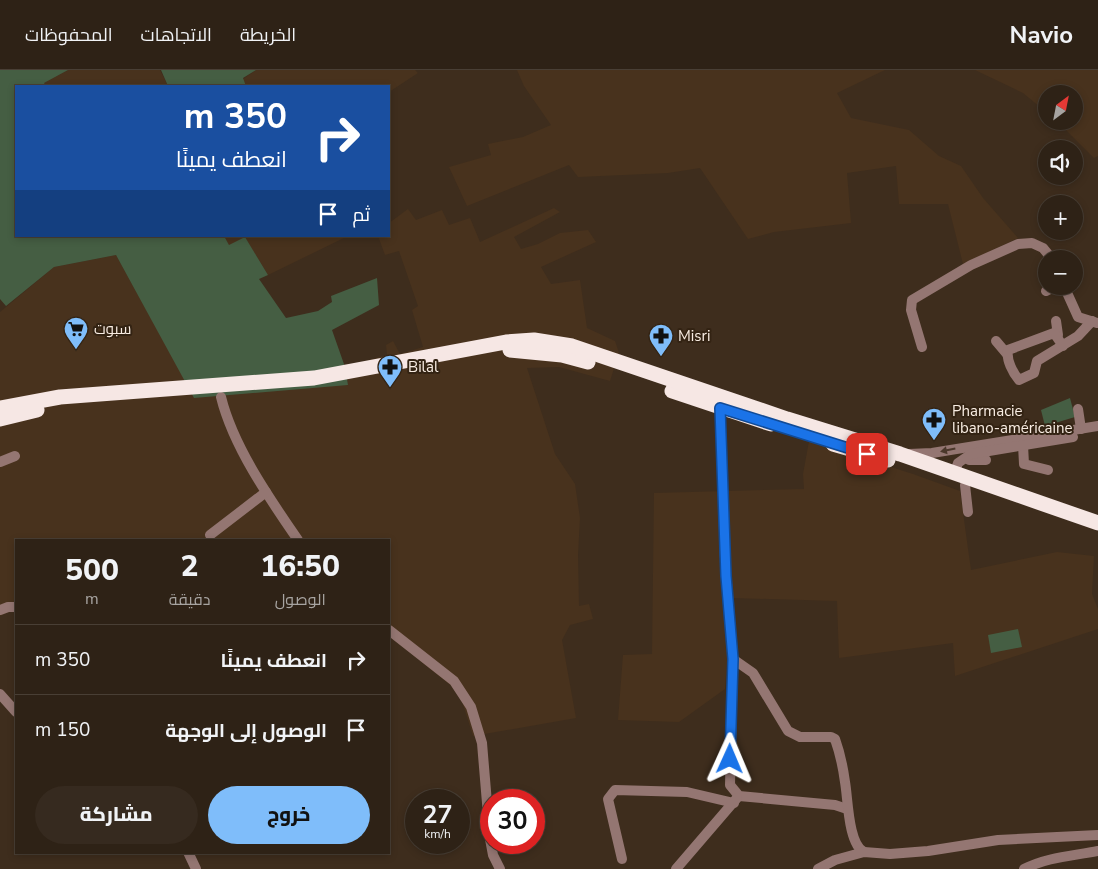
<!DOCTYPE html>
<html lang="ar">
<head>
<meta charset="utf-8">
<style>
	body { margin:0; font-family:"Nunito Sans",Cairo,sans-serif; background:#362a1f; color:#f1f3f6; direction:rtl; height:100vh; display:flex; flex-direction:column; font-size:19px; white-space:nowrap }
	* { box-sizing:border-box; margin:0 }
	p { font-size:16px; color:#a7a4a1 }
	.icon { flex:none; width:28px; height:28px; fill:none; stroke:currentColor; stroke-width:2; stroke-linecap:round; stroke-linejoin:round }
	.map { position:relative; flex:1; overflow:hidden; direction:ltr }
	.details { position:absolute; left:15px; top:469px; width:375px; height:315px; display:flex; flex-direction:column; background:#2e2216; border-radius:0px; box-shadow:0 2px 8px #0003,0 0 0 1px #493f35; direction:rtl }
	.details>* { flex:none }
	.hud { position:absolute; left:15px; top:15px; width:375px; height:152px; border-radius:0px; box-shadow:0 2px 8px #0003,0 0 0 1px #493f35; direction:rtl; background:#1a4fa0; color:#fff; overflow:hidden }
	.needle { width:32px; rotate:32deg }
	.controls { position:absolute; left:1038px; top:15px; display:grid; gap:10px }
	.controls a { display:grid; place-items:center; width:45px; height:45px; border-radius:50%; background:#2e2216; box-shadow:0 2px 8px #0003,0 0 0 1px #493f35; font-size:25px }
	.speed { position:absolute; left:405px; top:719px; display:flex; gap:10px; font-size:25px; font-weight:700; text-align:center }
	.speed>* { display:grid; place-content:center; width:65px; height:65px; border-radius:50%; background:#2e2216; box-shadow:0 2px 8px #0003,0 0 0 1px #493f35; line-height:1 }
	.speed small { font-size:12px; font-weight:400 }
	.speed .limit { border:8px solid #d22; background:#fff; color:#111 }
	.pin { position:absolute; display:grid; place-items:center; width:42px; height:42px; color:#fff; margin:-21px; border-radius:10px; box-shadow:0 2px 8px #0006 }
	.me { position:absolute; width:55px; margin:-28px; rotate:1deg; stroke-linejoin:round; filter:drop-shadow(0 0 4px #0008) }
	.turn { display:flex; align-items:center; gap:18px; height:105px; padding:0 20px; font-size:22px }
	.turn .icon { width:65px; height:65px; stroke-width:2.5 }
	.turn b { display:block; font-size:35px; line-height:42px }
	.then { display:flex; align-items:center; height:48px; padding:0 20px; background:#0003; gap:10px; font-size:19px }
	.eta { display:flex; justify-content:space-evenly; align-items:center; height:85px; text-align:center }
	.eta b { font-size:30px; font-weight:800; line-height:35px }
	.primary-button { display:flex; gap:10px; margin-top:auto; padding:10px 20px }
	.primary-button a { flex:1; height:58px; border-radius:30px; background:#7fbdfa; color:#111; font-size:20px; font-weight:800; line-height:58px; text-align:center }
	.primary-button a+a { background:#362a1f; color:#f1f3f6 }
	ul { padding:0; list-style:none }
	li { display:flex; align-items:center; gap:15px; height:70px; padding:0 20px; border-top:1px solid #493f35 }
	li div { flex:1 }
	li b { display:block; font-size:19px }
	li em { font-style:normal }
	header { display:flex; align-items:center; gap:30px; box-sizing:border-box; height:70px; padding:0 25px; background:#2e2216; border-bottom:1px solid #493f35 }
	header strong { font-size:24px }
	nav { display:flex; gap:28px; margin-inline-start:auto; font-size:18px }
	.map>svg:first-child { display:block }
	.built { fill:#48321d }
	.green { fill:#455e43 }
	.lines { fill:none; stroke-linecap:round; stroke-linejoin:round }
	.minor { stroke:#947672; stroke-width:10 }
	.highway { stroke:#f6e7e4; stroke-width:15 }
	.oneway { fill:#4b382b }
	.route-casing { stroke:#114b97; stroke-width:12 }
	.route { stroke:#1a73e8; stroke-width:9 }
	.labels { text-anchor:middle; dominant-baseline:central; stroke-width:4; stroke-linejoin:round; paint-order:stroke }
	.poi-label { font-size:15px; fill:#f9ede3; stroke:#332313; text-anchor:start }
</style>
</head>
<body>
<header>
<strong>Navio</strong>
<nav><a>الخريطة</a><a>الاتجاهات</a><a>المحفوظات</a></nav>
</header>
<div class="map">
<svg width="1098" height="799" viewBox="0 0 1098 799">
	<rect width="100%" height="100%" fill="#3e2d1d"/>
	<!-- built -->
	<g class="built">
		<polygon points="68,0 160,0 168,16 46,16 44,13"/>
		<polygon points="256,0 415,0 418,3 389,22 389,16 246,16 243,9"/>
		<polygon points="517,0 885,0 837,23 851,48 909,60 939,86 961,96 983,128 1018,168 963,194 948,134 899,134 896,96 847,103 851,153 774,162 748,169 700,98 668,103 578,107 569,95 467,136 449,97 491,85 488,74 523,67 551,55 524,16"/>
		<polygon points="975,0 1098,0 1098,86 1094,88 1057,51 1074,51 1074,24 1046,24 1046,42 1023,23"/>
		<polygon points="554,138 560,142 514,167 521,179 538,174 560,163 588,160 596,172 541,197 551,214 580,210 587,258 615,271 619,283 610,311 559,297 527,298 555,384 575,414 580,448 578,485 579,536 589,534 593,549 570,555 562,570 576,648 473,666 459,622 389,566 389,470 16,470 16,542 9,542 0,546 0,242 54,197 116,185 191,320 348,315 345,297 387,285 386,275 393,271 400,284 423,277 412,240 418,236 399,181 385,185 378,166 389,166 389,153 408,139 416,150 442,140 449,155 470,148 480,172"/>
		<polygon points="224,166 348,166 268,205 245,168 229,176"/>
		<polygon points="809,371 913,404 960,421 971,500 1057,482 1094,486 1092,524 1098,539 1098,559 955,606 953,573 839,588 837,531 732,528 725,619 679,652 618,650 623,585 652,584 654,423 804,419 803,404"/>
	</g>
	<!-- green -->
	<g class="green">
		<polygon points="0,0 68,0 44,13 46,16 16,16 16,166 224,166 229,175 245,167 268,205 259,209 286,248 318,241 332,232 331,226 377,208 379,235 332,260 345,297 348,315 194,328 116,185 54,197 6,236 0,229"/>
		<polygon points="161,0 256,0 243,8 246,16 168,16"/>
		<polygon points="1070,328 1075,347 1045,356 1041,340"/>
		<polygon points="1018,559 1022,577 991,583 988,565"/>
	</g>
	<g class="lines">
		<!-- minor -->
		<g class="minor">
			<polyline points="1064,216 1078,247 1097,253"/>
			<polyline points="1046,221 1056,216"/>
			<polyline points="1056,251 1058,265"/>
			<polyline points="996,271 1007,284"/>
			<path d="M1063,276L1054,263L1008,280C1006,290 1013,303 1019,310L1034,303L1037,291L1078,266L1092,251"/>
			<polyline points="922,277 911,240 912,230 971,195 1018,174 1032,173 1043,178 1052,189"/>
			<path d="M221,327C233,376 269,428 298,470"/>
			<polyline points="720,338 725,489 733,589 730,715 739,726 835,735 847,739"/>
			<polyline points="1078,339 1081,359"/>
			<polyline points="1023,375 1024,394 1048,400"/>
			<polyline points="909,384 932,383 1098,356"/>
			<polyline points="969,390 986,390"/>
			<polyline points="0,392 15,386"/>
			<polyline points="955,402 958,393 971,384 1073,367"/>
			<polyline points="965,415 968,442"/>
			<polyline points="210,465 266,422"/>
			<polyline points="0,540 8,537 16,537"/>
			<polyline points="389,560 454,611 471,637 482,673 490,769 493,785 500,799"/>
			<path d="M733,589L753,603L788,661L800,667H831L835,669C840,683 843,697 845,712C848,728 848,774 864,782"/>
			<polyline points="0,624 16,642"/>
			<polyline points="188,782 196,799"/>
			<polyline points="622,789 608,729 615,720 687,722 734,733"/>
			<polyline points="676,799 737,728"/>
			<polyline points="818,799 835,790 864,782 890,784 928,781 998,770 1098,765"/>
			<path d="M1024,799C1047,787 1073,786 1098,781"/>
		</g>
		<!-- highway -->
		<g class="highway">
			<polyline points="510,280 562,285 588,292"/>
			<polyline points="672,321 771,354"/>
			<polyline points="0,338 60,327 314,308 506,272 534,270 572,276 787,349 900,384 1098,453"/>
			<polyline points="0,349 37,340"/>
			<polyline points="833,374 888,390"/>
		</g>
	</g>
	<!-- one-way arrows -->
	<defs><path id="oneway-solid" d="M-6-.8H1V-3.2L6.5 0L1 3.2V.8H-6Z" transform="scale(1.25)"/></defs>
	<use class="oneway" href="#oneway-solid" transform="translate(948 380) rotate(168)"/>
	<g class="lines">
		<defs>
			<polyline id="route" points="730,689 733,589 726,506 720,338 867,384"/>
		</defs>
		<!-- route casing -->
		<use href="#route" class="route-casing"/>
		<!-- route -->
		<use href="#route" class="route"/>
	</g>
	<!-- icons -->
	<defs>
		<symbol id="supermarket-pin" viewBox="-11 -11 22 30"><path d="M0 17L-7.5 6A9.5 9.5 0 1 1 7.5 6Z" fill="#7fbdfa" stroke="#332313"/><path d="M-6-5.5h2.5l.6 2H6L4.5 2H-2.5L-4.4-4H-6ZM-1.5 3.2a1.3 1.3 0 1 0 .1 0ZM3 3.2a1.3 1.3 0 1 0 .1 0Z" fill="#111"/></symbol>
		<symbol id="pharmacy-pin" viewBox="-11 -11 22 30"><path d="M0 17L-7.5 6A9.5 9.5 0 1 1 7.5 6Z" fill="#7fbdfa" stroke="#332313"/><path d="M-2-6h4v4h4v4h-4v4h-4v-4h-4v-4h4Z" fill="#111"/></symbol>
	</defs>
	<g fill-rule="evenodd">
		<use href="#supermarket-pin" x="62" y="245" width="28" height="38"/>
		<use href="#pharmacy-pin" x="647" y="252" width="28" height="38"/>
		<use href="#pharmacy-pin" x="376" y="283" width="28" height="38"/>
		<use href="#pharmacy-pin" x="920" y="336" width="28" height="38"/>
	</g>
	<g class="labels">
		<!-- poi labels -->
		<g class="poi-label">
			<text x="94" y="259">سبوت</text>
			<text x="678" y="266">Misri</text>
			<text x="408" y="297">Bilal</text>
			<text x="952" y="341">Pharmacie<tspan x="952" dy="17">libano-américaine</tspan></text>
		</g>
	</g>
</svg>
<div class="controls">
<a><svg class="needle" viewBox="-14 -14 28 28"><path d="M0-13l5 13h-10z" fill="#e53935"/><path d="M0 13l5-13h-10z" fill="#a7a4a1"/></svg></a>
<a><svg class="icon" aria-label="sound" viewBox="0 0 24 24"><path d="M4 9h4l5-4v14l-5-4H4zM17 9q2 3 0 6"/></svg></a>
<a>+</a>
<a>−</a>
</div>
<div class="speed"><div>27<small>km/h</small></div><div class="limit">30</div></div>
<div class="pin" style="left:867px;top:384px;background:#d93025"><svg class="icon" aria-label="arrive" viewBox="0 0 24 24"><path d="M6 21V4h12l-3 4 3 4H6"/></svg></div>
<svg class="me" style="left:730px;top:689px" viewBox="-20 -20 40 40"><path d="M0-17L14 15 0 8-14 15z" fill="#1a73e8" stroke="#fff" stroke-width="4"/></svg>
<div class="hud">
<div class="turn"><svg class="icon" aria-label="right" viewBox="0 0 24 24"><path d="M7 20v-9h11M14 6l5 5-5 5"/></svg><div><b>350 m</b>انعطف يمينًا</div></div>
<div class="then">ثم<svg class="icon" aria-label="arrive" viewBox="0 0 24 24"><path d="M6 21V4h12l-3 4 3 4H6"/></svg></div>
</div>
<section class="details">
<div class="eta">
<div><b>16:50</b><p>الوصول</p></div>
<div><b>2</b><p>دقيقة</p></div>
<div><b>500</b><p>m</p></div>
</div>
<ul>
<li><svg class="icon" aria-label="right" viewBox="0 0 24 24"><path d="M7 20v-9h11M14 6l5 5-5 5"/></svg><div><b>انعطف يمينًا</b></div><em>350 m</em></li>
<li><svg class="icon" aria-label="arrive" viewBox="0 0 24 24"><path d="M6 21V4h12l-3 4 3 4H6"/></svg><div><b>الوصول إلى الوجهة</b></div><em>150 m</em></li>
</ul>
<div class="primary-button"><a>خروج</a><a>مشاركة</a></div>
</section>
</div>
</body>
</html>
